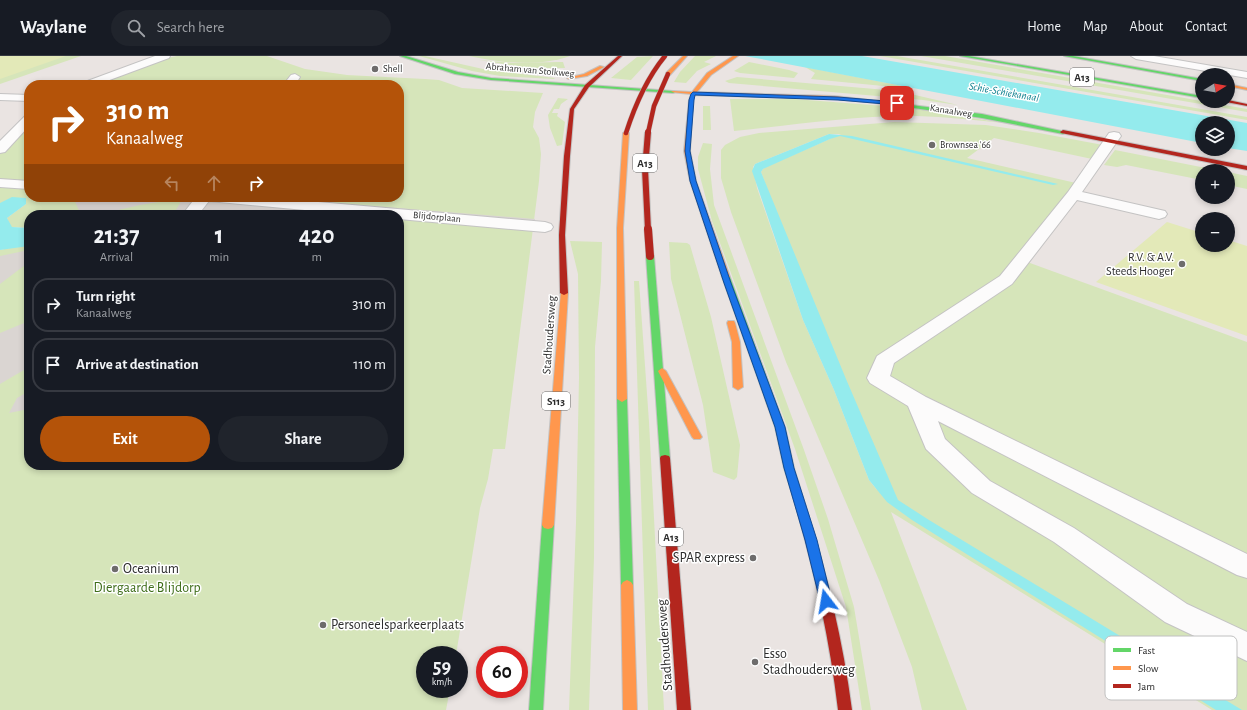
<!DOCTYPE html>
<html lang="en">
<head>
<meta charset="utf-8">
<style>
	body { margin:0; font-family:"Alegreya Sans",sans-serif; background:#20242c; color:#f1f3f6; height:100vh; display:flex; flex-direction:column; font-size:15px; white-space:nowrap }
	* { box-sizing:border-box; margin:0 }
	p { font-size:13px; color:#9ea1a6 }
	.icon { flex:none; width:22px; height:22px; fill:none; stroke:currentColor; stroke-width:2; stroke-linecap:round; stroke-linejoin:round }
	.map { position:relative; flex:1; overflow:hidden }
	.details { position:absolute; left:24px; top:154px; width:380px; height:260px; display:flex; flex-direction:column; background:#171b24; border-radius:16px; box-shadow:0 2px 6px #0003 }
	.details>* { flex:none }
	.hud { position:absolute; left:24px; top:24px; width:380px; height:122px; border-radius:16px; box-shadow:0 2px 6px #0003; background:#b45309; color:#fff; overflow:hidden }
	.needle { width:26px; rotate:79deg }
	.tools { position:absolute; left:1195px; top:12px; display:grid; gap:8px }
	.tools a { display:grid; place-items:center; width:40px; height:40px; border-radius:50%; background:#171b24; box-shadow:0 2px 6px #0003; font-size:20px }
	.speed { position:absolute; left:416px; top:590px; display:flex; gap:8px; font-size:20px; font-weight:700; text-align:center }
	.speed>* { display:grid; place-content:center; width:52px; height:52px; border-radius:50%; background:#171b24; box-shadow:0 2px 6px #0003; line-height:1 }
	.speed small { font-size:10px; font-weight:400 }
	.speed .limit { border:6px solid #d22; background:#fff; color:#111 }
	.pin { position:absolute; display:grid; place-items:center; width:34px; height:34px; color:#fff; margin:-17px; border-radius:8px; box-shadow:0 2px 6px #0006 }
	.me { position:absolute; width:44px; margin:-22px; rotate:346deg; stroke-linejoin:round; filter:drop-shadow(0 0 3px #0008) }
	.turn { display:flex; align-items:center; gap:14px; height:84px; padding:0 16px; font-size:18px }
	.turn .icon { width:52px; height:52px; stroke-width:2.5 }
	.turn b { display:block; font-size:28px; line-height:34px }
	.lanes { display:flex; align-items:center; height:38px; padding:0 16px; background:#0003; justify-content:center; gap:20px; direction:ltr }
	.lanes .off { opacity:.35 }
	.eta { display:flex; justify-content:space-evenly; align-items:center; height:68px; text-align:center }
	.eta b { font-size:24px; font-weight:600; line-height:28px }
	.cta { display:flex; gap:8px; margin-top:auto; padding:8px 16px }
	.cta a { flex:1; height:46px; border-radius:24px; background:#b45309; color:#fff; font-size:16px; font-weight:600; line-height:46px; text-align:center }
	.cta a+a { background:#20242c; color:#f1f3f6 }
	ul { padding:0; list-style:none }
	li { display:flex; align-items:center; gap:12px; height:54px; margin:0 8px 6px; padding:0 8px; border:2px solid #363941; border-radius:16px }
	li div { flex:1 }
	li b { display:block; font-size:15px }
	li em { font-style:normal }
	header { display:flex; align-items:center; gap:24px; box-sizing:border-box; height:56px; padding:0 20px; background:#171b24; border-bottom:1px solid #363941 }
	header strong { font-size:19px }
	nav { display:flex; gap:22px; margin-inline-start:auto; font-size:14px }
	.search { width:280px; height:36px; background:#20242c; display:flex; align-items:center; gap:10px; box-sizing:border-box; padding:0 14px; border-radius:22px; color:#9ea1a6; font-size:15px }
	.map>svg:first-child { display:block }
	.green { fill:#d6e5ba; fill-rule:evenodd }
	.pitch { fill:#e3e9b8 }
	.plaza { fill:#dad5d2 }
	.water { fill:#94ebed }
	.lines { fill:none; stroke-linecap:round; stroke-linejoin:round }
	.street-casing { stroke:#c4c3c3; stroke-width:2 }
	.fast-casing { stroke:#c4c3c3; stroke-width:2 }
	.slow-casing { stroke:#c4c3c3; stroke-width:2 }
	.jam-casing { stroke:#c4c3c3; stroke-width:2 }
	.street { fill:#fcfbfb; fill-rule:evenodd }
	.fast { fill:#63d668; fill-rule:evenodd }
	.slow { fill:#ff974d; fill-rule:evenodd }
	.jam { fill:#b3261e; fill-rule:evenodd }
	.jam-bridge-far2-casing { stroke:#c6c3c2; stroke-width:5.5; stroke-linecap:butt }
	.jam-bridge-far1-casing { stroke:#c6c3c2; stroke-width:8; stroke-linecap:butt }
	.jam-bridge-casing { stroke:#c6c3c2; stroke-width:9; stroke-linecap:butt }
	.jam-bridge-far2 { stroke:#b3261e; stroke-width:4.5 }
	.jam-bridge-far1 { stroke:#b3261e; stroke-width:6 }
	.jam-bridge { stroke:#b3261e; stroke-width:8 }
	.route { fill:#1a73e8; stroke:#114b97 }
	.poi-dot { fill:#6e6c6c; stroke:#fff; stroke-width:1.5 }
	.labels { text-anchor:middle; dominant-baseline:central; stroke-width:3; stroke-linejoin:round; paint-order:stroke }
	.far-poi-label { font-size:10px; fill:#2c2c2c; stroke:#fff; text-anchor:start }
	.far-street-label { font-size:10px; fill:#2c2c2c; stroke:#fff }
	.shield { fill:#fff; stroke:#6b6b6b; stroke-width:1 }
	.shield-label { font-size:11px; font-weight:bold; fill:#2c2c2c }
	.far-water-label { font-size:11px; font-style:italic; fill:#0b7f8d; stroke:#fff }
	.poi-label { font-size:12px; fill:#2c2c2c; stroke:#fff; text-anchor:end }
	.street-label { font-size:12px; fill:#2c2c2c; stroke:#fff }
	.near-poi-label { font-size:14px; fill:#2c2c2c; stroke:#fff; text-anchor:start }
	.near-park-label { font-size:14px; fill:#3e6d19; stroke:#fff }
	.near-street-label { font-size:14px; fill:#2c2c2c; stroke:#fff }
	.key { fill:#fff; stroke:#c0c0c0; stroke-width:1 }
	.key-label { font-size:11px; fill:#2c2c2c }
</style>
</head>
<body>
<header>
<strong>Waylane</strong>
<div class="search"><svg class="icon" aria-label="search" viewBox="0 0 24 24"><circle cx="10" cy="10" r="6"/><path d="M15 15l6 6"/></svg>Search here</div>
<nav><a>Home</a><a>Map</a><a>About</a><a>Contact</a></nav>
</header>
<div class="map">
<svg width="1247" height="654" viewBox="0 0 1247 654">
	<rect width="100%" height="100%" fill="#eae4e2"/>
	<!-- green -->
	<g class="green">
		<polygon points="0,0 81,0 0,28"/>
		<polygon points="177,0 267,0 305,13 347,19 425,23 439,24 462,32 543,37 535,56 533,71 539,82 541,98 539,125 505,393 493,393 488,423 480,452 456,599 425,599 425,633 450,633 446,654 0,654 0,194 29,188 29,409 399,409 399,159 86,159 80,141 399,141 399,29 97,29 167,2"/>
		<polygon points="419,0 425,0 483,13 555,22 554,23 500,20 472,15"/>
		<path d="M469,0H570C539,11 501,7 469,0Z"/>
		<polygon points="653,0 631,24 611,22 637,1"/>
		<polygon points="695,0 716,0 704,6 711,8 697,15 686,27 674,26 680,16"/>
		<polygon points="880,0 897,0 1247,61 1247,64"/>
		<polygon points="921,0 945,0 1247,53 1247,56"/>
		<polygon points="479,4 513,7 560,6 563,6 565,12 529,12"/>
		<polygon points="749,6 789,14 798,17 794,22 740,17 734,15"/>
		<polygon points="805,11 908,31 904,32 811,23 815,17"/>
		<polygon points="737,21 898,35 958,49 923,44 729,27 725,25"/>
		<polygon points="558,42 568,43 561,48 559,53 554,53 552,57 558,57 557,60 565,66 562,89 557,90 550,72 548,59"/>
		<path d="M730,43H794L911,52L1003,67C974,64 946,61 917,60C858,59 793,69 734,75Z"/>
		<polygon points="703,50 710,50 711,74 703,74"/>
		<path d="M894,66L986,69L1039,77L1103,89L1092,103L994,82L967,102L1076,127L1019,203L1247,286V654H1212L891,456L967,654H922L912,611L879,524L786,306L731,156L721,122V94L725,89L740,81L759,77ZM829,78H841L768,110L763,113L761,116L877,434L869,424L834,334L803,264L757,132L753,111L755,108Z"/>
		<polygon points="29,69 29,141 77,141 84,159 75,159 74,157 55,154 49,159 29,159 29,172 11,171 7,162 26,148 0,148 0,98"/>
		<polygon points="703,87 712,88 710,113 714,149 804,394 828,463 854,551 871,654 862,654 846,551 795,393 712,165 698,113 698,101"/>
		<polygon points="1115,94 1221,115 1202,115 1202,124 1126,109 1117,111 1104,109"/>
		<polygon points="1228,116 1247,120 1247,133 1228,129"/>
		<polygon points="570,185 602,186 601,225 595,291 594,501 589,654 569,654 576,467 579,322 578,218"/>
		<polygon points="669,186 687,187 690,189 711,261 740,389 737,421 734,424 713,416 703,349 671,223"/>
		<polygon points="634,225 639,225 649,366 664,654 648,654"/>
	</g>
	<!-- pitch -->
	<g class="pitch">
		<polygon points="0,0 66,0 0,23"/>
		<polygon points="1167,166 1202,177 1202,189 1228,189 1228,184 1247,190 1247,280 1096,226"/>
	</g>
	<!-- plaza -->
	<g class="plaza">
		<polygon points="73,141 261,141 535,163 534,170 399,159 358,159 299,154 285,159 173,159 183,142 140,149 97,159 81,159"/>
		<polygon points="29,194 29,206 0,228 0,200"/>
		<polygon points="29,265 29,311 0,328 0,277"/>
		<polygon points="29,335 29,353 9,357 17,342"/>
	</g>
	<!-- water -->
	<g class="water">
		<polygon points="745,0 862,0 1247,67 1247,95 1228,92 1228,67 1202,67 1202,87"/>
		<polygon points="829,78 852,80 1058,128 1053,129 840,80 830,83 763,113 761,116 846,323 898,444 929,464 1242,654 1216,654 912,464 887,446 869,424 834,334 803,264 752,115 755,108"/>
		<polygon points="12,141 26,142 26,148 7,162 12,171 29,172 29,190 0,194 0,147"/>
	</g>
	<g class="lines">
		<defs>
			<g id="street">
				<polygon points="155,0 170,0 169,2 96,29 80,29 82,27"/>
				<polygon points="1131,0 1154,0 1247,16 1247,22 1136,3"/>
				<polygon points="295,18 300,21 295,29 283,29 291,19"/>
				<polygon points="0,38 29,39 29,45 0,44"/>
				<polygon points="29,59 29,70 5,96 0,97 0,85 25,60"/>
				<polygon points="1114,76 1119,77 1121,80 1082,136 1165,155 1167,158 1165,161 1159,163 1077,144 1012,228 894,307 890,320 926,341 1247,498 1247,522 1237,519 938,365 945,383 990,425 1074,472 1187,548 1247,576 1247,605 1165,566 1054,486 972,437 926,393 908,350 870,327 867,322 877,300 1000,220 1068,136 1109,77"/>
				<polygon points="0,123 29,125 29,133 0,131"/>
				<polygon points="196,141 262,141 545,166 551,168 553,171 551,174 545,176 399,163 399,159 358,159 209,145 198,159 182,159"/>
			</g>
			<g id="fast">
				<polygon points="400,0 406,0 458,16 491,22 673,35 675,36 673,37 491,24 455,18"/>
				<polygon points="960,0 969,0 1202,40 1202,42"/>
				<polygon points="1064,0 1073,0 1202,23 1202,25"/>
				<polygon points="888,46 982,58 1066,76 1063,78 982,62 886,48 886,47"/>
				<polygon points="647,198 650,198 654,200 670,402 669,404 661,404 660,402 646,200"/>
				<polygon points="723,219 726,219 730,221 785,371 794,412 806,451 805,454 801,455 797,454 796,451 784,412 775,371 722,221"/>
				<polygon points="622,340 627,343 633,529 631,532 627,534 623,532 621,529 617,343"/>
				<polygon points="548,465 552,466 554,469 543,654 529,654 542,469 544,466"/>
			</g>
			<g id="slow">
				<polygon points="683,0 687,0 670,19 666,19 666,17"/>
				<polygon points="733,0 738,0 711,19 697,36 834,40 888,46 890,47 888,48 834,43 695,39 693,44 690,95 696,125 730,221 726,223 722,221 690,125 684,95 689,44 691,38 671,36 673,35 692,36 707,17"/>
				<polygon points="600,10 604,11 587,20 569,23 567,22 584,18"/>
				<polygon points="1228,28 1247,32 1247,34 1228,30"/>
				<polygon points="626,75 629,77 623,172 627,343 622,346 617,343 617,172 623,77"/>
				<polygon points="561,235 564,235 568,237 554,469 552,472 548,473 544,472 542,469"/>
				<polygon points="728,265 734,265 735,267 740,286 743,331 738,334 733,331 732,286 727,267"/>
				<polygon points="662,312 666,315 702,381 700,383 694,383 692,381 658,315"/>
				<polygon points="627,524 631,526 633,529 637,654 623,654 621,529 623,526"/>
			</g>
			<g id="jam">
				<polygon points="618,0 622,0 589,31 574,53 570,100 565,179 568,237 564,239 560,237 559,179 564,100 570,53 585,29"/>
				<polygon points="1228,44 1247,48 1247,50 1221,45"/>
				<polygon points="1063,74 1247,110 1247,114 1061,77 1060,76"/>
				<polygon points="665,399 669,400 670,402 691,654 677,654 660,402 661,400"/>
				<path d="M801,447L805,448L806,451C827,518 843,585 852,654H838C830,585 815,518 796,451L797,448Z"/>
			</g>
		</defs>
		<!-- street casing -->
		<use href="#street" class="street-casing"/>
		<!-- fast casing -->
		<use href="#fast" class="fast-casing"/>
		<!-- slow casing -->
		<use href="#slow" class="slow-casing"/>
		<!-- jam casing -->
		<use href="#jam" class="jam-casing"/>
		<!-- street -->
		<use href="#street" class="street"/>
		<!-- fast -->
		<use href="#fast" class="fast"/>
		<!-- slow -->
		<use href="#slow" class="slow"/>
		<!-- jam -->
		<use href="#jam" class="jam"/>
		<defs>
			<g id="jam-bridge-far2">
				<path d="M626,77C635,49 646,23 665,0"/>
				<polyline points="648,77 654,50 668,18"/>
			</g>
			<polyline id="jam-bridge-far1" points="648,174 645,113 648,76"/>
			<polyline id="jam-bridge" points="648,173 650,200"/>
		</defs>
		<!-- jam-bridge-far2 casing -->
		<use href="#jam-bridge-far2" class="jam-bridge-far2-casing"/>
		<!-- jam-bridge-far1 casing -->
		<use href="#jam-bridge-far1" class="jam-bridge-far1-casing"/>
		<!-- jam-bridge casing -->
		<use href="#jam-bridge" class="jam-bridge-casing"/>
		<!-- jam-bridge-far2 -->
		<use href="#jam-bridge-far2" class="jam-bridge-far2"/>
		<!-- jam-bridge-far1 -->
		<use href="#jam-bridge-far1" class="jam-bridge-far1"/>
		<!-- jam-bridge -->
		<use href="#jam-bridge" class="jam-bridge"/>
	</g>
	<!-- route -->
	<polygon class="route" points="693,36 838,41 897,46 900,47 897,49 838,44 695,39 694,44 690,95 696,125 731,227 785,371 794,412 817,484 832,545 830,548 826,550 821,548 820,545 805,484 784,412 775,371 724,227 690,125 685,95 689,44 691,38"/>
	<!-- markers -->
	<g class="poi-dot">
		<circle cx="375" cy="13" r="4"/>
		<circle cx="932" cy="89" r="4"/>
		<circle cx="1182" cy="208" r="4"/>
		<circle cx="753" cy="502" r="4"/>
		<circle cx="115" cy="513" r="4"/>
		<circle cx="323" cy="569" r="4"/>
		<circle cx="755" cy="606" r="4"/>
	</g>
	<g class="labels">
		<!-- far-poi labels -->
		<g class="far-poi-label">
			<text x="383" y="13">Shell</text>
			<text x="940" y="89">Brownsea '66</text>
		</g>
		<!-- far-street labels -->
		<g class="far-street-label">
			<text transform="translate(530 14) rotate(5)">Abraham van Stolkweg</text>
			<text transform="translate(951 55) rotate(9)">Kanaalweg</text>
			<text transform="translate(437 161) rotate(5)">Blijdorplaan</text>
		</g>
		<!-- shield labels -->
		<g class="shield">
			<rect x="1070" y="12" width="24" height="18" rx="3"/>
			<rect x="633" y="98" width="24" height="18" rx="3"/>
			<rect x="542" y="336" width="28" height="18" rx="3"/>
			<rect x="659" y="472" width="24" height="18" rx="3"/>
		</g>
		<g class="shield-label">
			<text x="1082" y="21">A13</text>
			<text x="645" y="107">A13</text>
			<text x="556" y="345">S113</text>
			<text x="671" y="481">A13</text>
		</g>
		<!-- far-water labels -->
		<g class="far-water-label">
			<text transform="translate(1004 36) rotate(10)">Schie-Schiekanaal</text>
		</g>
		<!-- poi labels -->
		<g class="poi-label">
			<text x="1174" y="201">R.V. &amp; A.V.<tspan x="1174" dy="14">Steeds Hooger</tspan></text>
		</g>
		<!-- street labels -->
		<g class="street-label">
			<text transform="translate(549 279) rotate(-86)">Stadhoudersweg</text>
		</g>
		<!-- near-poi labels -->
		<g class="near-poi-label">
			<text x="745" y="502" text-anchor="end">SPAR express</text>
			<text x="123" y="513">Oceanium</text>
			<text x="331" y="569">Personeelsparkeerplaats</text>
			<text x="763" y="598">Esso<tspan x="763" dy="16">Stadhoudersweg</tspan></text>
		</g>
		<!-- near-park labels -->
		<g class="near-park-label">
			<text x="147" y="532">Diergaarde Blijdorp</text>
		</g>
		<!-- near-street labels -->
		<g class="near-street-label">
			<text transform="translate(665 589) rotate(-94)">Stadhoudersweg</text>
		</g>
	</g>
	<!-- legend -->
	<rect x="1105" y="580" width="132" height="64" rx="6" class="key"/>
	<rect x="1113" y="592" width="18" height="4" fill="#63d668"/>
	<rect x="1113" y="610" width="18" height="4" fill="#ff974d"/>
	<rect x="1113" y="628" width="18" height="4" fill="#b3261e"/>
	<g class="key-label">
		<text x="1138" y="598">Fast</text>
		<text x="1138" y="616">Slow</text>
		<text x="1138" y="634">Jam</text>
	</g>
</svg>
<div class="tools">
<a><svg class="needle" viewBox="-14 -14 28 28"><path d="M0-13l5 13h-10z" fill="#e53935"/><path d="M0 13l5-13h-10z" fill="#9ea1a6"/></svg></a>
<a><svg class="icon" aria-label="layers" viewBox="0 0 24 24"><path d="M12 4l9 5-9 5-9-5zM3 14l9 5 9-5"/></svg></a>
<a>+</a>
<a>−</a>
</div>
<div class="speed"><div>59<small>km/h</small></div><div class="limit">60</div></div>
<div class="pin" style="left:897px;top:47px;background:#d93025"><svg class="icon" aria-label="arrive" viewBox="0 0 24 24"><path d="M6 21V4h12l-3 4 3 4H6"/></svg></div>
<svg class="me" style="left:826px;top:545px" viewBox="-20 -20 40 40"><path d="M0-17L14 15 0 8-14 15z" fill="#1a73e8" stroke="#fff" stroke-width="4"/></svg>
<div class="hud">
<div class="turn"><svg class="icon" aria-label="right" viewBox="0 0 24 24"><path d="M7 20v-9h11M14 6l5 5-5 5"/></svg><div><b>310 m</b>Kanaalweg</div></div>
<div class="lanes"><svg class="icon off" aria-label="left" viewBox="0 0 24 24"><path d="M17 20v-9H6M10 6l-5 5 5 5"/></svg><svg class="icon off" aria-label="ahead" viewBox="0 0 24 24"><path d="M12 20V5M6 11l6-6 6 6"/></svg><svg class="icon" aria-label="right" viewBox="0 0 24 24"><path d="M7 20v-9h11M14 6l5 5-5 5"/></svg></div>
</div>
<section class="details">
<div class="eta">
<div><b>21:37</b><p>Arrival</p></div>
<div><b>1</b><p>min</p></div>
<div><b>420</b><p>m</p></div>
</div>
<ul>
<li><svg class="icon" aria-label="right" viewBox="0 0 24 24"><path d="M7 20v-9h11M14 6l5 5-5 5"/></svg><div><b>Turn right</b><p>Kanaalweg</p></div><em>310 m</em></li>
<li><svg class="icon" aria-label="arrive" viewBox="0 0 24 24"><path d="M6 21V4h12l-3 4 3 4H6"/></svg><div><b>Arrive at destination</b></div><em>110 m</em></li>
</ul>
<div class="cta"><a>Exit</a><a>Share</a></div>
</section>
</div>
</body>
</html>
